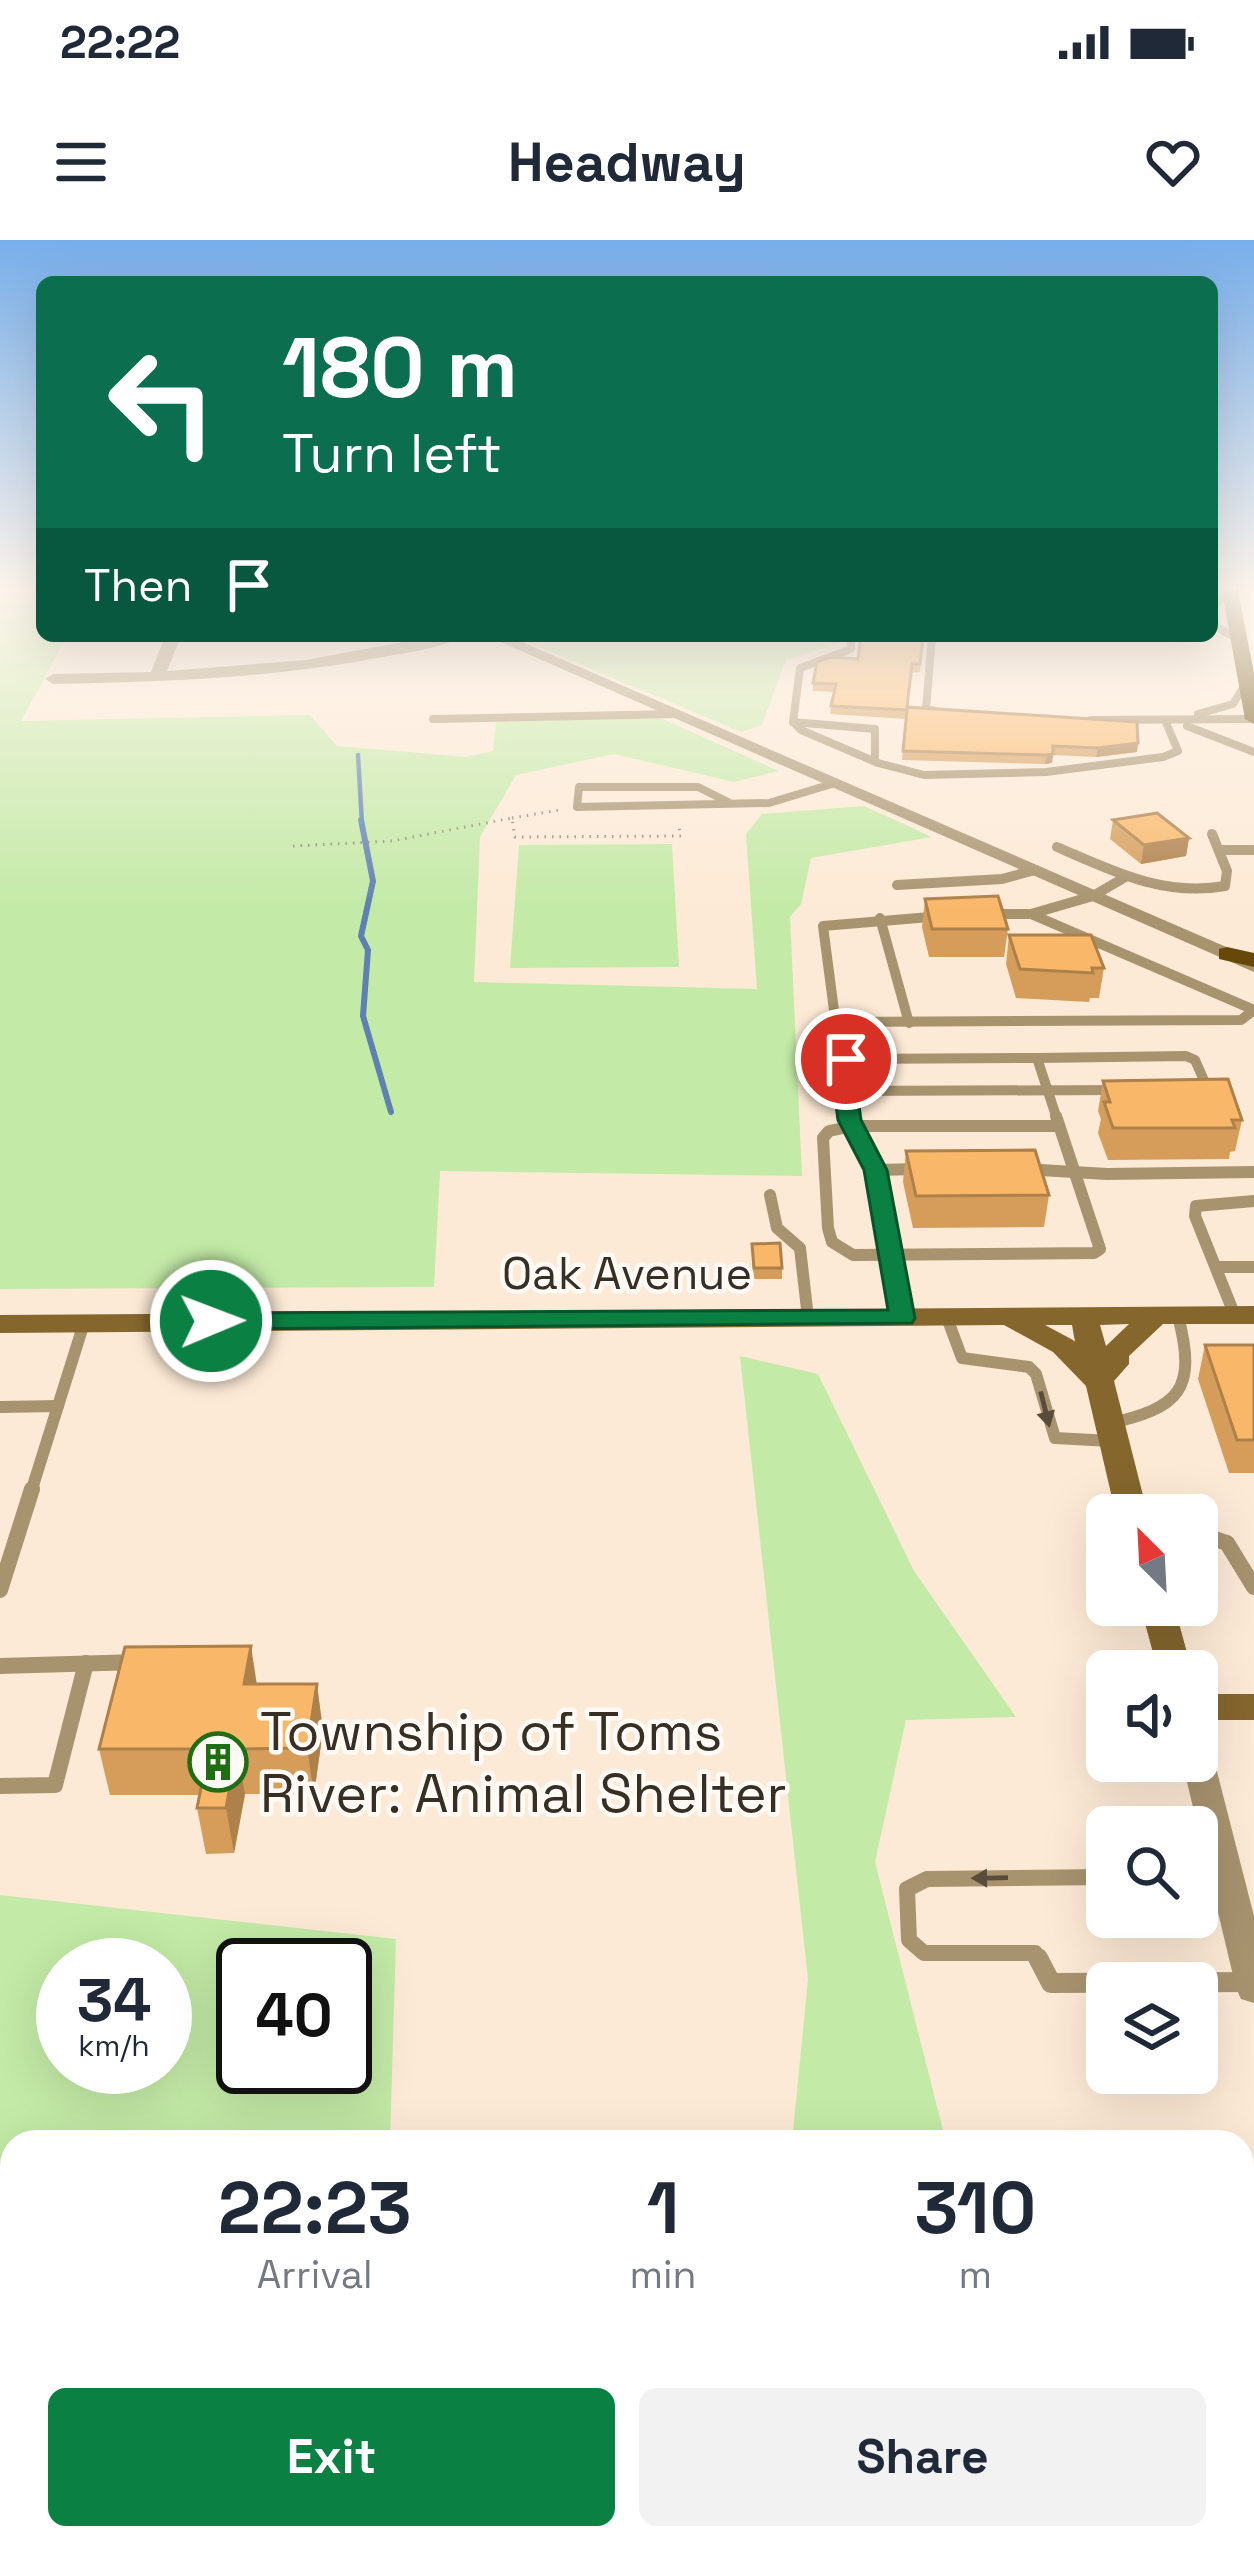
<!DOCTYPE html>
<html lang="en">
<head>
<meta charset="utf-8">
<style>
	body { margin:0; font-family:"Space Grotesk",sans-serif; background:#f2f2f3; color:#1f2937; height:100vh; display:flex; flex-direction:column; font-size:45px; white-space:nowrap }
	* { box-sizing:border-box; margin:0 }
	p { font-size:39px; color:#747a83 }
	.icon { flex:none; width:66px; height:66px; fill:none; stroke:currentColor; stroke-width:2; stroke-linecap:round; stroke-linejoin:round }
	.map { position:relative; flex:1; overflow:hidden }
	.drawer { position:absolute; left:0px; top:1890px; width:1254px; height:420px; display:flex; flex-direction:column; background:#fff; border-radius:36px 36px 0 0; box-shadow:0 12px 48px #0002 }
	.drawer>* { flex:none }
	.banner { position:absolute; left:36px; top:36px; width:1182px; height:366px; border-radius:18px; box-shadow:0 12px 48px #0002; background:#0b6e4f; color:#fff; overflow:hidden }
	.needle { width:78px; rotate:336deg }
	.buttons { position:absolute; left:1086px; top:1254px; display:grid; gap:24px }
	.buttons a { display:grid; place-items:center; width:132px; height:132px; border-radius:18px; background:#fff; box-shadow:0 12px 48px #0002; font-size:60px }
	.speed { position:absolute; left:36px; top:1698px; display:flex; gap:24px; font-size:60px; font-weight:700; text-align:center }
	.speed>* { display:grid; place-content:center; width:156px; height:156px; border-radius:50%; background:#fff; box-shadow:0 12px 48px #0002; line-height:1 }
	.speed small { font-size:30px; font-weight:400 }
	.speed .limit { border:6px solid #111; border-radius:18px; background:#fff; color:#111 }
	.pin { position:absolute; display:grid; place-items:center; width:102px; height:102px; color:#fff; margin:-51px; border:6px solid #fff; border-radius:50%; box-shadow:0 3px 12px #0007 }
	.me { position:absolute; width:132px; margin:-66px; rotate:89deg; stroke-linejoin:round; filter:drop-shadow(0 0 9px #0008) }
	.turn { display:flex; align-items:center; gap:42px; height:252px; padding:0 48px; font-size:54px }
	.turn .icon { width:156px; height:156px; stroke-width:2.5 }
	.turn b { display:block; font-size:84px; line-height:102px }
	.then { display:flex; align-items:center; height:114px; padding:0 48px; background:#0003; gap:24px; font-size:45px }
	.eta { display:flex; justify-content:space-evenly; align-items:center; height:204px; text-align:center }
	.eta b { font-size:72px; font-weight:700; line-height:84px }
	.cta { display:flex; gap:24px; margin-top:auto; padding:24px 48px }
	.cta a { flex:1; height:138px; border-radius:18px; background:#0b8043; color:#fff; font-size:48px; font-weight:700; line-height:138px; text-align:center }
	.cta a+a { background:#f2f2f3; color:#1f2937 }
	.status { display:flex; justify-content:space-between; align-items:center; height:84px; padding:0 60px; background:#fff; direction:ltr }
	.status svg { height:33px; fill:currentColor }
	header { display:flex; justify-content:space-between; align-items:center; height:156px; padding:0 48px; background:#fff; font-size:54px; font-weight:700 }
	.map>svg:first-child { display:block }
	.green { fill:#c3eaa6; fill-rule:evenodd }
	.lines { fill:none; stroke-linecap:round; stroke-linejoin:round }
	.stream-far1 { stroke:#5d81b1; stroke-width:4.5 }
	.stream { stroke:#5d81b1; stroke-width:6 }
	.path { stroke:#938576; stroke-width:3; stroke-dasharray:1.5 6; stroke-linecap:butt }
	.lane-far4 { stroke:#a8936f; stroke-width:8 }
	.lane-far3 { stroke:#a8936f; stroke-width:10 }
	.lane-far2 { stroke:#a8936f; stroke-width:12 }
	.lane-far1 { stroke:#a8936f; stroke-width:16 }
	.lane { stroke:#a8936f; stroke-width:20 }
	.street { fill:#a8936f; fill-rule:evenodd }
	.secondary { fill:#85672e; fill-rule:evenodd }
	.primary { fill:#66490a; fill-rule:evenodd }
	.wall { fill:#d69d5a }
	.shaded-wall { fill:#ae804a }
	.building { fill:#f9b769; stroke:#ae804a; stroke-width:3 }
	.oneway { fill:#594c3a }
	.route { fill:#0b8043; stroke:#07532c; stroke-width:3 }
	.labels { text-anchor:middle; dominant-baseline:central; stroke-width:9; stroke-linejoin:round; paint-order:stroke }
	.street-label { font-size:45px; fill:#372e24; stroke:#fffaf5 }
	.near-poi-label { font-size:54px; fill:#372e24; stroke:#fffaf5; text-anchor:start }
</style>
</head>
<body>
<div class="status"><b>22:22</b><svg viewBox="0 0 49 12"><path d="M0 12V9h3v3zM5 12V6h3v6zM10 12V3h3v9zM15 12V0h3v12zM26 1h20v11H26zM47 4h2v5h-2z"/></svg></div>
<header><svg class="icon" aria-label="menu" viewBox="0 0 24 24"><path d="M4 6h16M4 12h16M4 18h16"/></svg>Headway<svg class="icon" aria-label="heart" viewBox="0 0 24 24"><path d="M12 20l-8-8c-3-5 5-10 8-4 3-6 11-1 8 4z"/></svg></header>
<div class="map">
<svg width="1254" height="2310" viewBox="0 0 1254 2310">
	<rect width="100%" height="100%" fill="#fdead6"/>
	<!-- green -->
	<g class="green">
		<polygon points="0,347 42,347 42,396 67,396 21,481 310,475 337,506 467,517 493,511 496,482 658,477 779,531 734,542 614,514 516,535 480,597 474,742 757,749 746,594 762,574 864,566 932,597 811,618 801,664 790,677 802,936 440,931 434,1047 0,1049"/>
		<polygon points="838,396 838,403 786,420 762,485 741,492 526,401 542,397"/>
		<polygon points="672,604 679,727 510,728 519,605"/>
		<polygon points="740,1116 818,1134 914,1331 1016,1477 906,1480 875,1622 946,1902 792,1902 808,1739"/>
		<path d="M0,1655L396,1699L390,1902H12V2298H380L379,2310H0ZM63,1725H165V1827H63ZM243,1725H345V1827H243Z"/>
		<polygon points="1242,1959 1254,1959 1254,2310 947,2306 947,2310 733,2310 739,2298 1242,2298"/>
	</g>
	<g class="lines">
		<!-- stream-far1 -->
		<polyline class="stream-far1" points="358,515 362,583"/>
		<!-- stream -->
		<polyline class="stream" points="361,580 373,641 361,696 368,710 363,776 391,872"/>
		<!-- path -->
		<g class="path">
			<polyline points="512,578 560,570"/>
			<polyline points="293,606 392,601 512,578 515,597 681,596 678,583"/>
		</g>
		<!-- lane-far4 -->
		<g class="lane-far4">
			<polyline points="1212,366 1230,351"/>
			<polyline points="1212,384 1239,400"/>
			<polyline points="851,396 851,409 800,428 793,482 801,490 878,523 924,535 1046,532 1163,517 1178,511 1165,480"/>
			<polyline points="932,396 926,469 943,473"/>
			<polyline points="1198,474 1233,464 1246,443"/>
			<polyline points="433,479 674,474"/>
			<polyline points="1091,480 1254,479"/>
			<polyline points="793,482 875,489 875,520"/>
			<polyline points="1187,486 1254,512"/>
			<polyline points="728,562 698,547 579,547 577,567 769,563 835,543"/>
		</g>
		<!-- lane-far3 -->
		<g class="lane-far3">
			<path d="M1057,607C1113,631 1163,657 1225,646L1227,631L1212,594"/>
			<polyline points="1221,610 1254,610"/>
			<polyline points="1127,636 1093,656 1031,674 1254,770"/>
			<polyline points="897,645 1002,639 1035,630"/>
			<polyline points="988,674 1031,674"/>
			<polyline points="942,676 823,686 835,778 839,782 1241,780 1254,770"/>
			<polyline points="880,678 909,783"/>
			<polyline points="1037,818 1186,816 1195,820 1206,845 1196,850"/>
			<polyline points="846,851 1120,850"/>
			<polyline points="849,879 842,824 846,819 1037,818 1057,879"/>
		</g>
		<!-- lane-far2 -->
		<g class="lane-far2">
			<polyline points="849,876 853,886"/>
			<polyline points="853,886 1059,886"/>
			<polyline points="853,886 875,930"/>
			<polyline points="853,886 829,891 823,898 828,988 832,1002 853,1015 1094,1013 1100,1009 1056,876"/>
			<polyline points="1024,929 1107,934 1254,932"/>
			<polyline points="770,955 777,988 800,1008 808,1078"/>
			<polyline points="1216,1027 1254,1027"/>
			<polyline points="1235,1076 1195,976 1196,966 1254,961"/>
			<polyline points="902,1078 875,930 918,929"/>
			<polyline points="947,1078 962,1118 1029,1127 1036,1134 1055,1198 1111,1201"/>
			<polyline points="0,1167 58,1166"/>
			<path d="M1107,1184C1181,1168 1197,1149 1178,1076"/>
			<polyline points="31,1252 84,1083"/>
		</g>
		<!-- lane-far1 -->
		<g class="lane-far1">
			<polyline points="1197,1293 1227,1303 1254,1347"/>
			<polyline points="0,1350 32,1249"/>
			<polyline points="0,1426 139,1422"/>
			<polyline points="0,1546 55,1545 86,1423"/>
			<polyline points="1197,1635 1226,1635"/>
			<polyline points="1039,1721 1035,1713 924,1713 909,1700 907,1649 927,1639 1107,1637"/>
		</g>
		<!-- lane -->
		<polyline class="lane" points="1038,1718 1051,1743 1252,1742"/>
		<!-- street -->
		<g class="street">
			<path d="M165,396H181L167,431L306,420L436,396H463C441,409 408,412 383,417C273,438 164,442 53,444L45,439L53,434L151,432Z"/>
			<polygon points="487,396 508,396 1254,719 1254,732"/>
			<polygon points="1197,1504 1209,1507 1213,1516 1254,1676 1254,1763 1241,1759 1236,1748 1182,1521 1197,1521"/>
		</g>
		<!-- secondary -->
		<g class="secondary">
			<path d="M1254,1066V1084H1163L1129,1116V1124L1114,1141L1148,1275H1116L1086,1146L1053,1112L1004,1085L0,1093V1075ZM1129,1084L1106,1106L1100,1085ZM1045,1085H1072L1075,1102L1073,1100Z"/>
			<polygon points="1140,1365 1174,1365 1192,1431 1158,1431"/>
			<rect x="1197" y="1454" width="57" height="26"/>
		</g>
		<!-- primary -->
		<g class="primary">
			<polygon points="1221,346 1237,346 1254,433 1254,484 1245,479"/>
			<polygon points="1227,707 1254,713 1254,727 1219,719 1219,709"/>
		</g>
	</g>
	<!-- wall -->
	<g class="wall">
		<polygon points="923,396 920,432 911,433 908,467 1138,503 1137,512 1096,517 1053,515 1052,523 1045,524 902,520 906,479 830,474 834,452 813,451 813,443 858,419"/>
		<polygon points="1113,580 1189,598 1186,616 1141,624 1110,599"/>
		<polygon points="925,659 1008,689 1004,717 929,717 922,687"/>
		<polygon points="1009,695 1104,728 1099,758 1090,758 1089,762 1016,758 1006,724"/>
		<polygon points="1103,841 1242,880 1235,911 1230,912 1229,919 1108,920 1098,893 1101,879 1098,871"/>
		<polygon points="906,911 1049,955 1044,987 913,988 903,942"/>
		<polygon points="752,1004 782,1028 782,1039 753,1039"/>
		<polygon points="1205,1105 1254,1105 1254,1233 1229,1233 1198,1139"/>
		<polygon points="257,1444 323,1490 314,1554 245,1554 234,1613 206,1614 197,1568 200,1555 110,1555 99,1509"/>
	</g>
	<!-- shaded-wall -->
	<g class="shaded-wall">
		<polygon points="1138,503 1137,512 1096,517 1098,508"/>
		<polygon points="1053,514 1052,523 1045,524 1047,515"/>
		<polygon points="1189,598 1186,616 1141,624 1144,605"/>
		<polygon points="251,1406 258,1452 244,1444"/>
		<polygon points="317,1444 323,1490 314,1554 307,1508"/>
		<polygon points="237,1509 245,1554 234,1613 226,1568"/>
	</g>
	<!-- building -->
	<g class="building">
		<polygon points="861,396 923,396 920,424 912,424 907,467 1137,482 1138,503 1098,508 1053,506 1053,514 1047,515 903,511 907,470 831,466 836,444 813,443 817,422 831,417 858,419"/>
		<polygon points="1157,573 1189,598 1144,605 1113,580"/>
		<polygon points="998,656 1008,689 932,689 925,659"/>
		<polygon points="1009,695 1091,695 1104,728 1092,728 1093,733 1020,729"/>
		<polygon points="1228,839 1242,880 1232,880 1235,888 1113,888 1104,862 1110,862 1103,841"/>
		<polygon points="1035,910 1049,955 916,956 906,911"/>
		<polygon points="780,1003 782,1028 754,1028 752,1004"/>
		<polygon points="1205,1105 1254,1105 1254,1200 1237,1200"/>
		<polygon points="251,1406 244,1444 317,1444 307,1508 237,1509 226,1568 197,1568 209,1509 99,1509 125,1407"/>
	</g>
	<!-- one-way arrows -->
	<defs><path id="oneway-solid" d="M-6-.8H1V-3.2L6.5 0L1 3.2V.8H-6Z" transform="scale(3)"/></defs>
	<g class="oneway">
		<use href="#oneway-solid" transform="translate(1045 1169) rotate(76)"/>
		<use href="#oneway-solid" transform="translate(990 1638) rotate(179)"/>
	</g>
	<!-- sky -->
	<linearGradient id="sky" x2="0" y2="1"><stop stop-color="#77aeea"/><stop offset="0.52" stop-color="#fef6ed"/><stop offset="1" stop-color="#fef6ed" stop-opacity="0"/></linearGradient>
	<rect width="1254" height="670" fill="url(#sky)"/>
	<!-- route -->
	<polygon class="route" points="846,812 857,819 853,824 861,880 887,930 915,1078 912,1083 211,1089 198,1081 211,1073 888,1070 864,930 838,880 831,824"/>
	<!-- icons -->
	<defs>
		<symbol id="building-ring" viewBox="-11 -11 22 22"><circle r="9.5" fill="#fffaf5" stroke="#1f6e13" stroke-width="1.5"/><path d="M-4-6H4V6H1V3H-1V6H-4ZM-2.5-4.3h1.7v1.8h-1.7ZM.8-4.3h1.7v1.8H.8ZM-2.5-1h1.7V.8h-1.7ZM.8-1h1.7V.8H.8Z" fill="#1f6e13"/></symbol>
	</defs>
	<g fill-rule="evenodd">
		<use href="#building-ring" x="185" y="1489" width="66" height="66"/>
	</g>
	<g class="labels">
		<!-- street labels -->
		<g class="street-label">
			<text x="627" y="1033">Oak Avenue</text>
		</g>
		<!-- near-poi labels -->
		<g class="near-poi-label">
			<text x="260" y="1491">Township of Toms<tspan x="260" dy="62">River: Animal Shelter</tspan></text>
		</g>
	</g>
</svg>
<div class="buttons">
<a><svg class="needle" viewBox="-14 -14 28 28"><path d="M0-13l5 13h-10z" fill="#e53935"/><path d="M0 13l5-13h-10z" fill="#747a83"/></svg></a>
<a><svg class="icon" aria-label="sound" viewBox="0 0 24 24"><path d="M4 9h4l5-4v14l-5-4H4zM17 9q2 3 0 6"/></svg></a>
<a><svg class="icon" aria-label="search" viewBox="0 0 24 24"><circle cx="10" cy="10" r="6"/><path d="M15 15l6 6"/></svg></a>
<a><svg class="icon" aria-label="layers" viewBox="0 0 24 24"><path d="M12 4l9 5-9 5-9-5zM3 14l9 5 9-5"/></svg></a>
</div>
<div class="speed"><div>34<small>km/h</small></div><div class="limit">40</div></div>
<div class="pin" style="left:846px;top:819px;background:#d93025"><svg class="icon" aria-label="arrive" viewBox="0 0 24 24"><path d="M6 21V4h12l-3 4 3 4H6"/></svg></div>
<svg class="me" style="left:211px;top:1081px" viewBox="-20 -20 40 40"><circle r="17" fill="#0b8043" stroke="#fff" stroke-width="3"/><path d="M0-11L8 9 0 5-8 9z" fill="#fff"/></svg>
<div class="banner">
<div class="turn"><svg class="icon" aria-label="left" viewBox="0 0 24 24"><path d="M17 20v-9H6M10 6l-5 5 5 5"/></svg><div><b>180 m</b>Turn left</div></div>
<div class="then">Then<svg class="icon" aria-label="arrive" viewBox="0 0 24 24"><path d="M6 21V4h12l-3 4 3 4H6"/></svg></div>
</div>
<section class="drawer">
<div class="eta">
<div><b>22:23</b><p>Arrival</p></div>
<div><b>1</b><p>min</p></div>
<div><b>310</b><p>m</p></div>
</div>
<div class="cta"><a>Exit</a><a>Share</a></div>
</section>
</div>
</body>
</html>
